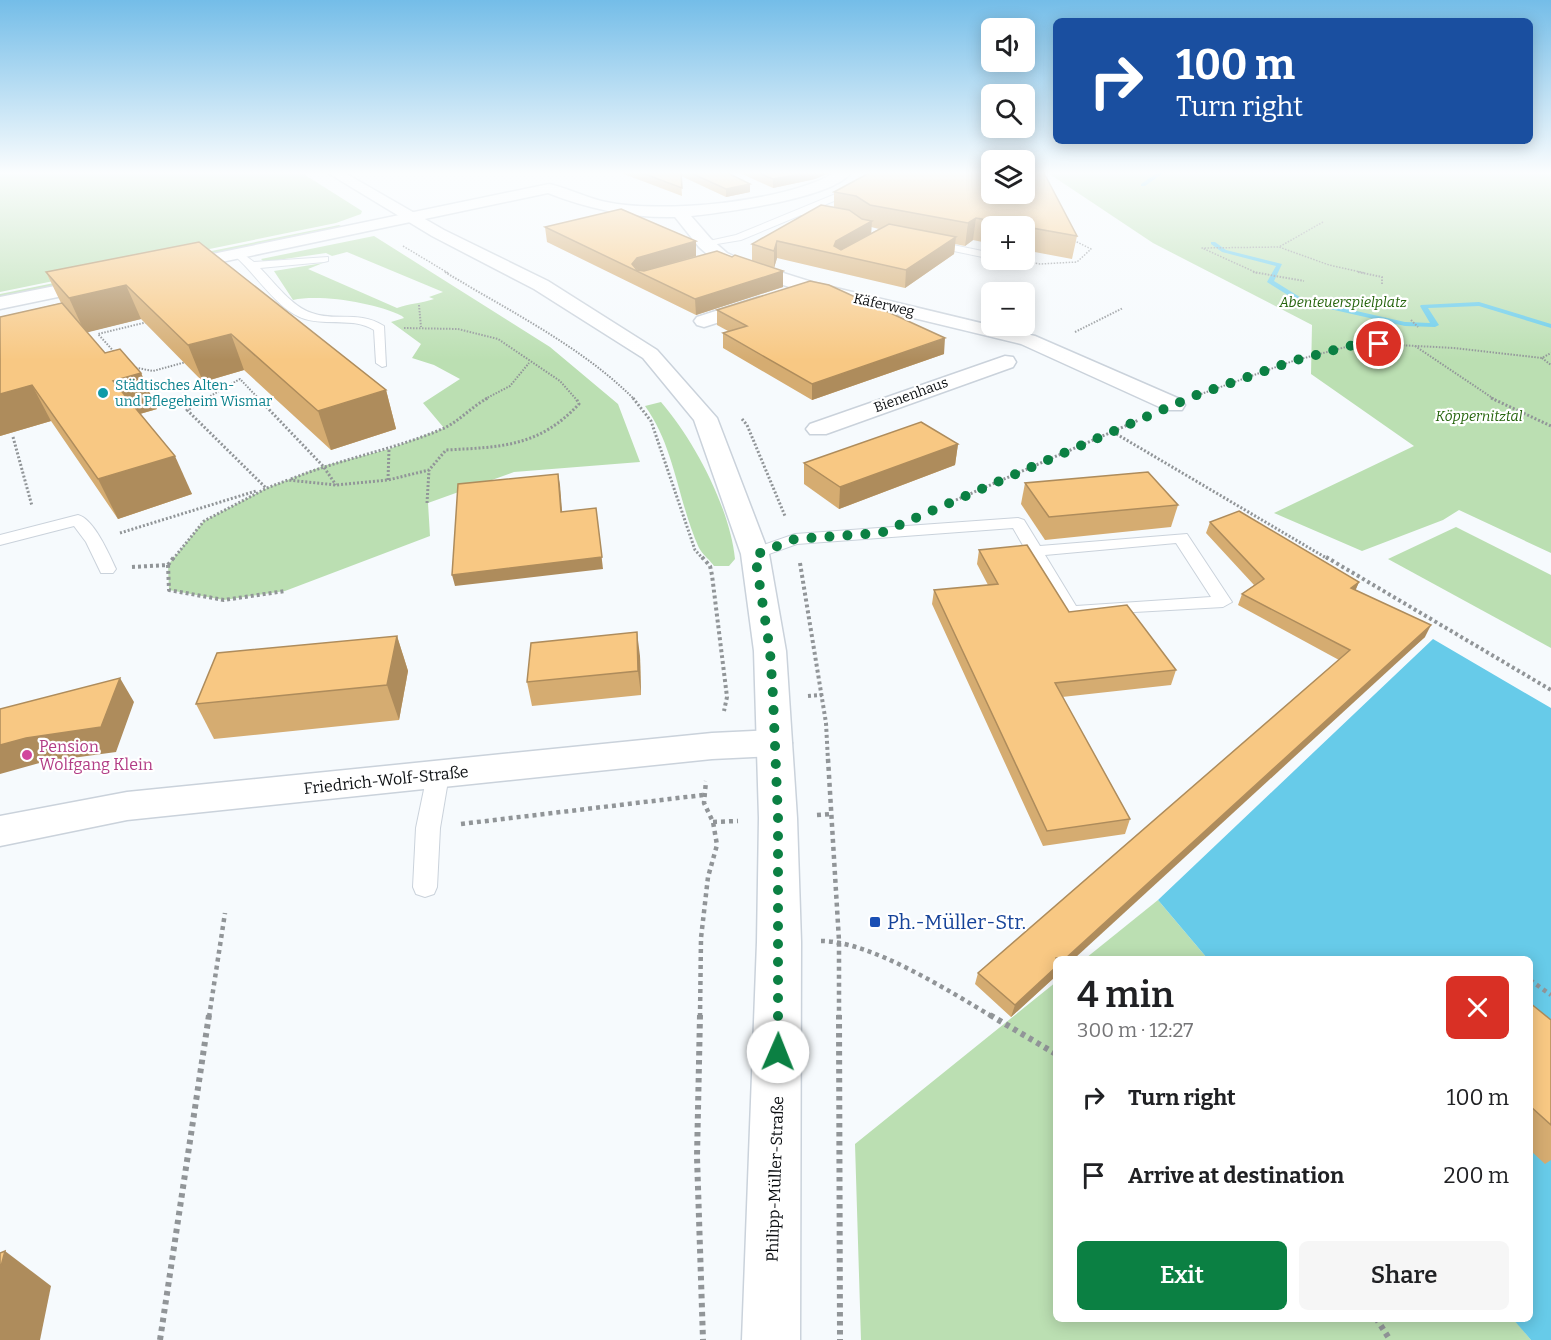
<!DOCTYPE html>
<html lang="en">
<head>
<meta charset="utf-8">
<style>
	body { margin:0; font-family:Bitter,serif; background:#f6f6f6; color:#202124; height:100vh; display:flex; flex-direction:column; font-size:22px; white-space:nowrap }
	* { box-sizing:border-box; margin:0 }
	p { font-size:20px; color:#757577 }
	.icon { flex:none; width:33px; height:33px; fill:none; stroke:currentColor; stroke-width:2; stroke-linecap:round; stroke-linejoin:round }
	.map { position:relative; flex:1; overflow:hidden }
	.sheet { position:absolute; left:1053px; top:956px; width:480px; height:366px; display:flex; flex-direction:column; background:#fff; border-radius:9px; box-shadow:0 3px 15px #0003 }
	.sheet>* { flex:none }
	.guide { position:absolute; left:1053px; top:18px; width:480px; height:126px; border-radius:9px; box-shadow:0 3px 15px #0003; background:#1a4fa0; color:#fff; overflow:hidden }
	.controls { position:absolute; left:981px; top:18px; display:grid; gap:12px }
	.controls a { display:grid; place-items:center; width:54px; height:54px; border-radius:9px; background:#fff; box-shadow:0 3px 15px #0003; font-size:30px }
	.pin { position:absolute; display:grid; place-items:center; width:51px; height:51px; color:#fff; margin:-26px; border:3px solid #fff; border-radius:50%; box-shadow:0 2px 6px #0007 }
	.me { position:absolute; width:66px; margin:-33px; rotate:1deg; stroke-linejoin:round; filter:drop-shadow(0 0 4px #0008) }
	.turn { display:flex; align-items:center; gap:21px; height:126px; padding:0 24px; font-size:27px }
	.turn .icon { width:78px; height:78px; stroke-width:2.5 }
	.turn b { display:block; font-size:42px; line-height:51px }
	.round { display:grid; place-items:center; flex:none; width:63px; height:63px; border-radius:9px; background:#f6f6f6 }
	.head { display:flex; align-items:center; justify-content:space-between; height:102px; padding:0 24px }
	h1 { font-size:36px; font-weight:600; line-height:45px }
	.primary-button { display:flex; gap:12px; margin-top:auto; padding:12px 24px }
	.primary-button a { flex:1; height:69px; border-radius:9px; background:#0b8043; color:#fff; font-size:24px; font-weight:600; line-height:69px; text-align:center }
	.primary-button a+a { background:#f6f6f6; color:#202124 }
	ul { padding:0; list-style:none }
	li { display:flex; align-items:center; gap:18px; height:78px; padding:0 24px }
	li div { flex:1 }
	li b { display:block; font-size:22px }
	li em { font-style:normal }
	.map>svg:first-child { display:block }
	.green { fill:#bbdfb2 }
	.water { fill:#67cbe9 }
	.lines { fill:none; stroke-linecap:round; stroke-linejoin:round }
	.stream { fill:#67cbe9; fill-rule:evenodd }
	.lane-casing { stroke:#cad2db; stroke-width:2 }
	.street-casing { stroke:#cad2db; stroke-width:3 }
	.secondary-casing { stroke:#cad2db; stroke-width:3 }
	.path-far5 { stroke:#919598; stroke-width:1.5; stroke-dasharray:1.5 1.5; stroke-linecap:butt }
	.path-far4 { stroke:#919598; stroke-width:2; stroke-dasharray:1.5 1.5; stroke-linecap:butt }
	.path-far3 { stroke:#919598; stroke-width:3; stroke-dasharray:2 2; stroke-linecap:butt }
	.path-far2 { stroke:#919598; stroke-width:4; stroke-dasharray:3 3; stroke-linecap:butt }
	.path-far1 { stroke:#919598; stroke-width:4.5; stroke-dasharray:4 4; stroke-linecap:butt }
	.path { stroke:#919598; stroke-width:6; stroke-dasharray:4.5 4.5; stroke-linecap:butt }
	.lane { fill:#fff; fill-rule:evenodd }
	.street { fill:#fff; fill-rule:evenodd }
	.secondary { fill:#fff; fill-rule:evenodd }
	.wall { fill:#d5ac71; fill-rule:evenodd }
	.shaded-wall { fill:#ae8c5c }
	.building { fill:#f8c883; stroke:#ae8c5c; stroke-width:1.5 }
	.route { stroke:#0b8043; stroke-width:10; stroke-dasharray:0 18 }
	.culture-dot { fill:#0f9aa8; stroke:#fff; stroke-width:2 }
	.hotel-dot { fill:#d1479c; stroke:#fff; stroke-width:2 }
	.transit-dot { fill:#1a4fb4; stroke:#fff; stroke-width:2 }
	.labels { text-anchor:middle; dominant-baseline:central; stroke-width:4.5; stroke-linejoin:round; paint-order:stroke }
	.far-park-label { font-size:14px; font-style:italic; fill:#25640c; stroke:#fff }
	.far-street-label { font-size:14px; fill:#0c0f12; stroke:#fff }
	.far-culture-label { font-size:14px; fill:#0d838f; stroke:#fff; text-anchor:start }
	.hotel-label { font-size:16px; fill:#b23c85; stroke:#fff; text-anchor:start }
	.street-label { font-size:16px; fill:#0c0f12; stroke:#fff }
	.near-transit-label { font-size:20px; fill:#164399; stroke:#fff; text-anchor:start }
</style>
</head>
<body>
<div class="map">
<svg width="1551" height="1340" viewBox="0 0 1551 1340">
	<rect width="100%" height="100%" fill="#f6fafd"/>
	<!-- green -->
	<g class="green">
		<polygon points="0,173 302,173 362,211 361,214 336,223 0,292"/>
		<polygon points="1048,173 1551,173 1551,553 1459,510 1443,520 1362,551 1274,513 1414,446 1311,374 1312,325 1153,243"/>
		<polygon points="339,225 343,227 0,300 0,294"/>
		<path d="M374,236L550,347L618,404L640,462L514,472L428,503L430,536L285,591L224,600L169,590L168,565L204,521L267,488L323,466L389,449L444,428L423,403L460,379L434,365L412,358L421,344L391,322L404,318L402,316C376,303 321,294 293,300L274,271L323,263L308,269L397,308C410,303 420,304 434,299L429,297L443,292L347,252L332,256L326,253L264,262L261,259Z"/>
		<path d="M661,402C694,440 730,508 735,559L729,566H714C710,560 703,555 699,548C678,502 675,447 645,406Z"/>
		<polygon points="1456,527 1551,575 1551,648 1388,559"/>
		<polygon points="1158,900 1207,958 1086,958"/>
		<polygon points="1056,982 1056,1318 1513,1318 1531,1340 861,1340 855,1144"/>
	</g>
	<!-- water -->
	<polygon class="water" points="1433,639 1551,708 1551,1340 1531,1340 1513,1319 1530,1318 1530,958 1207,958 1158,900"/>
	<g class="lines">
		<!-- stream -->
		<g class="stream">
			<polygon points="1157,173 1163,173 1145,186 1141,186 1141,184"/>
			<polygon points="1211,242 1215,242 1226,250 1282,264 1274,281 1303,299 1405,322 1430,323 1420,306 1421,305 1479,302 1551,324 1551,328 1479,306 1428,308 1439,325 1435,327 1405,326 1299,302 1267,282 1276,266 1222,252 1211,244"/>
		</g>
		<defs>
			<g id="lane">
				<polygon points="855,186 859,189 858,191 810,211 835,216 835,220 801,215 741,240 705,246 700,243 736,235"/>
				<polygon points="929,240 992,253 992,259 925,245 924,243"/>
				<path d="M239,251L254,262L328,257V261L324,262L260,268C275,283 292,307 312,313C337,322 358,310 384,326L386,366L382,367L376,363L374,330C353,317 328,326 305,319C277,310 257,275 235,256L234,254Z"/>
				<path d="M78,515C94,519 109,554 116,569L113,573H101L86,542L74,526L0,545V535Z"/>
				<path d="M1018,518L1024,520L1040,546L1187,534L1232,602L1223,607L1064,616L1013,528L797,544L755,559L747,554L749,550L795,534ZM1176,543L1211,597L1076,606L1045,555Z"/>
				<polygon points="438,767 446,769 449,775 440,828 437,887 434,894 425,897 416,894 413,887 416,828 427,775 430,769"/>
			</g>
			<g id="street">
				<path d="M834,173H851C830,199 725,212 691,216L711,239L727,253L742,260L815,283L1035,336L1182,400L1185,405L1182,410H1166L1021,344L802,291L730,268L715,261L699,247L675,217C630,218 589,209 548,193L174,272L165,267L174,262L549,184C568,188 586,198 606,202C660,214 786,202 834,173Z"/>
				<polygon points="100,277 109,283 106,287 0,309 0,297"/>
				<polygon points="759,297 769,303 766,307 704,327 697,325 694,321 697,317"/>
				<polygon points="1005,356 1013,357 1016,362 1013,367 826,434 810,434 806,429 810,424"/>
				<polygon points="774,730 787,734 792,743 787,752 774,756 712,759 127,820 0,846 0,816 127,792 712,733"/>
			</g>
			<polygon id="secondary" points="328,173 345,173 444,230 548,281 657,350 717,418 769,554 786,651 797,818 801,942 800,1340 742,1340 757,942 759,818 754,651 741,554 694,420 643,358 534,289 432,236"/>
		</defs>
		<!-- lane casing -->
		<use href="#lane" class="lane-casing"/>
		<!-- street casing -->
		<use href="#street" class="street-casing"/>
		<!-- secondary casing -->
		<use href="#secondary" class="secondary-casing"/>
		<!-- path-far5 -->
		<g class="path-far5">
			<polyline points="1323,222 1279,247 1329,265 1365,273"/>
			<polyline points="403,246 448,273"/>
			<polyline points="1015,260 1040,264 1077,262 1091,249 1071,239"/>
			<polyline points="1257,273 1202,248 1279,247"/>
		</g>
		<!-- path-far4 -->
		<g class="path-far4">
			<path d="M445,272C509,311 581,346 634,399"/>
			<polyline points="1253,272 1304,281"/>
			<polyline points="1358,272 1382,277 1382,284"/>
			<polyline points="419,305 421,327"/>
			<polygon points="168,317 208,356 153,371 127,366 98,334"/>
			<polyline points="1411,320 1418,327"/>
			<polyline points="404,328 458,329 498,339 560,381 576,399"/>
			<polyline points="1075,332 1123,308"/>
			<polyline points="1415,346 1494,399"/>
			<polyline points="1542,358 1551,365"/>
			<polyline points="1201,394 1293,361 1361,343 1454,348 1542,358 1551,353"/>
			<polyline points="205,399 240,379 259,399"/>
			<polyline points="485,399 510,386 529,363"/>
		</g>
		<!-- path-far3 -->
		<g class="path-far3">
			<polyline points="208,398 187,410 266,488"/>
			<polyline points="258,398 323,466 336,485"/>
			<polyline points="633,398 651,421 695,550 703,559"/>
			<polyline points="1491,398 1551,426"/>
			<polyline points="742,419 747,425 785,516"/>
			<polyline points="1113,432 1328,559"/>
			<polyline points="13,437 32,506"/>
			<path d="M291,479C340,459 393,450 442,429C459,422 472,406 488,398"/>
			<polyline points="388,480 389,449"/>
			<polyline points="956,500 1139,420"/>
			<polyline points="427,503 429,470"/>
			<polyline points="120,533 256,491"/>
			<path d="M173,559L204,521L267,488L288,480L336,485L388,480L429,470L446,450C501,447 539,447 579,404L576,398"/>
		</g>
		<!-- path-far2 -->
		<g class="path-far2">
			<polyline points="702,557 710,566 712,575 727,697 724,711"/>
			<polyline points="1326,557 1551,690"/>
			<polyline points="800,563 826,723 828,761"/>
			<polyline points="168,565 174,557"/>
			<polyline points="132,567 168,565 169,590 224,600 285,591"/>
			<polyline points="808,696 822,695"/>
		</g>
		<!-- path-far1 -->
		<g class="path-far1">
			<polyline points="828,759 839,941 839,1017"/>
			<polyline points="817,815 831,814"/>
			<polyline points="713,822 738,821"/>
			<polyline points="461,824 703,795"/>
			<path d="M821,941C871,941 949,991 993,1017"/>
			<polyline points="1530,980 1551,995"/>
			<polyline points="209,1017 225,913"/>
			<polyline points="700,1017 701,938 708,877 717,845 713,822 704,803 706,781"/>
		</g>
		<!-- path -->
		<g class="path">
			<polyline points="700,1015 697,1157 703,1340"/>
			<polyline points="839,1015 840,1340"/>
			<polyline points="990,1015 1056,1054"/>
			<polyline points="1376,1318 1390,1340"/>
			<polyline points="160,1340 209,1015"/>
		</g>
		<!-- lane -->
		<use href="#lane" class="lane"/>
		<!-- street -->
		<use href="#street" class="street"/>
		<!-- secondary -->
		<use href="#secondary" class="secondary"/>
	</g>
	<!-- wall -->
	<g class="wall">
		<polygon points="621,173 728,173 750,184 750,192 726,197 681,176 682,196"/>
		<polygon points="740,173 829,173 815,179 773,188"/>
		<path d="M834,192L1077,236L1072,259L1024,250V226H992V244L973,240L965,246L955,244L954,254L905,288L777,258L774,268L752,261V244L834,207ZM871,227L879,229L871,233Z"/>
		<polygon points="545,227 696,241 696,256 732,257 783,271 783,287 696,315 547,242"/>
		<polygon points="199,242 386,390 396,429 331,450 244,370 203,382 141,319 87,332 105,353 141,373 157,409 140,414 192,494 118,519 51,421 0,436 0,317 61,303 46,272"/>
		<polygon points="717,310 944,354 812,400 723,348 723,333 728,331 717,325"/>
		<polygon points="958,444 955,465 839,509 804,484 804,463"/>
		<polygon points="1025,483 1178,505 1171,527 1045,540 1021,504"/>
		<polygon points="1210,522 1359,582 1355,590 1425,637 1056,958 1056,976 1011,1017 975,984 978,973 1339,660 1238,605 1242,594 1254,585 1206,533"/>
		<polygon points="979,550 1069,612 1176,670 1171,685 1062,697 1130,819 1125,834 1043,846 932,604 934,590 988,585 977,564"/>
		<polygon points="397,636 408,671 399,720 214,739 196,704"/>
		<polygon points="640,656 641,695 532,706 527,682"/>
		<polygon points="1530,1003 1551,1020 1551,1160 1545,1164 1530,1150"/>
	</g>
	<!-- shaded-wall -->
	<g class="shaded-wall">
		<polygon points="806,173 829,173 815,179 773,188 773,179"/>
		<polygon points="750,184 750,192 726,197 726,189"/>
		<polygon points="976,218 973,240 965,246 968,223"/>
		<polygon points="872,221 871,237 834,254 834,246 836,241"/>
		<polygon points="956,237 954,254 905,288 906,270"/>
		<polygon points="696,241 696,256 640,272 632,264 637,258"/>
		<polygon points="777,241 777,258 774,268 774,251"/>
		<polygon points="783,271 783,287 696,315 695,299"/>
		<polygon points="126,285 141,319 85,333 69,298"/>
		<polygon points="231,334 244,370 203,382 188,345"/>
		<polygon points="945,338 944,354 812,400 812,384"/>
		<polygon points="141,373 157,409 129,417 113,381"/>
		<polygon points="32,385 51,421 0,436 0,394"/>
		<polygon points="386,390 396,429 331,450 318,411"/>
		<polygon points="958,444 955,465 839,509 840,487"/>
		<polygon points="175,456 192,494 118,519 98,479"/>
		<polygon points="558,474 560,485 563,523 561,512"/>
		<polygon points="596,508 603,569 455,586 452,575"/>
		<polygon points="1359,582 1354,594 1351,588"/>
		<polygon points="1431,625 1425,637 1075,958 1066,958"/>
		<polygon points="637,632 640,656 641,695 638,671"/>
		<polygon points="397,636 408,671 399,720 387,685"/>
		<polygon points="120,678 134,702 116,752 43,762 0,774 0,745"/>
		<polygon points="1056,967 1056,976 1011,1017 1015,1005"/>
		<polygon points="5,1251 51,1286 40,1340 0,1340 0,1270"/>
	</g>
	<!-- building -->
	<g class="building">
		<polygon points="642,173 681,173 682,188"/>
		<polygon points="691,173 728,173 750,184 726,189"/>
		<polygon points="759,173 806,173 773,179"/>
		<polygon points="869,173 992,173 992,194 1024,194 1024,173 1044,173 1077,236 976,218 968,223 870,205 856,196 834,192"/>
		<polygon points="821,205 849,210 862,219 872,221 836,241 834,246 841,250 889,224 956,237 906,270 777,241 774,251 752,244"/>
		<polygon points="621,209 696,241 637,258 632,264 637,270 644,271 717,251 732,257 735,255 783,271 695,299 545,227"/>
		<polygon points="199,242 386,390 318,411 231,334 188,345 126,285 69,298 46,272"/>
		<polygon points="810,281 829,285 945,338 812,384 723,333 747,326 717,310"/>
		<polygon points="62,303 105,353 120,349 141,373 113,381 175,456 98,479 32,385 0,394 0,317"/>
		<polygon points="921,422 958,444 840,487 804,463"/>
		<polygon points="1148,472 1178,505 1049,517 1025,483"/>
		<polygon points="558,474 561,512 596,508 602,557 452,575 458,484"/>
		<polygon points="1239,511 1359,582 1351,588 1431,625 1066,958 1056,958 1056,967 1015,1005 978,973 1350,650 1242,594 1264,579 1210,522"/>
		<polygon points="1027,545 1069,612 1127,605 1176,670 1055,683 1130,819 1047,831 934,590 998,584 979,550"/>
		<polygon points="637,632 638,671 527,682 531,643"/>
		<polygon points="397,636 387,685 196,704 217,653"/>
		<polygon points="120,678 101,727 26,738 0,745 0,709"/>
		<polygon points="1530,1003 1551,1020 1551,1125 1530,1106"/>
		<polygon points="5,1251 0,1270 0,1253"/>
	</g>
	<!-- sky -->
	<linearGradient id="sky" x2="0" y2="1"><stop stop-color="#74bde8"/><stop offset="0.48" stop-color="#fbfdfe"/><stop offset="1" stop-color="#fbfdfe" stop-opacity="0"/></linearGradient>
	<rect width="1551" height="360" fill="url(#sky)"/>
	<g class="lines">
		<!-- route -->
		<polyline class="route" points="778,1052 778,818 773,696 770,651 755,555 795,539 881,533 1194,396 1293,361 1361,343 1379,344"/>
	</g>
	<!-- markers -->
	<circle class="culture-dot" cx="103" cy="393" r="6"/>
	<circle class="hotel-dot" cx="27" cy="755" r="6"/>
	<rect class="transit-dot" x="869" y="916" width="12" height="12" rx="3"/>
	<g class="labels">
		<!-- far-park labels -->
		<g class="far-park-label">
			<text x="1343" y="302">Abenteuerspielplatz</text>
			<text x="1479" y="416">Köppernitztal</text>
		</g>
		<!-- far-street labels -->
		<g class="far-street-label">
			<text transform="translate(884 305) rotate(13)">Käferweg</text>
			<text transform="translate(911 395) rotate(-20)">Bienenhaus</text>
		</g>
		<!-- far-culture labels -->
		<g class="far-culture-label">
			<text x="115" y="385">Städtisches Alten-<tspan x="115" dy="16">und Pflegeheim Wismar</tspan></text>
		</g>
		<!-- hotel labels -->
		<g class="hotel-label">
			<text x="39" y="746">Pension<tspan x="39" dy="18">Wolfgang Klein</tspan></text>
		</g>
		<!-- street labels -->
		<g class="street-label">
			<text transform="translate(386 780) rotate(-6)">Friedrich-Wolf-Straße</text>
			<text transform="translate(775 1179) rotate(-88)">Philipp-Müller-Straße</text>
		</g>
		<!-- near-transit labels -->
		<g class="near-transit-label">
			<text x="887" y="922">Ph.-Müller-Str.</text>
		</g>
	</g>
</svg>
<div class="controls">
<a><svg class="icon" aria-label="sound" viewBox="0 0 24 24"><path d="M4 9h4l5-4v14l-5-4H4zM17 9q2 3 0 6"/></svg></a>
<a><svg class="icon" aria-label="search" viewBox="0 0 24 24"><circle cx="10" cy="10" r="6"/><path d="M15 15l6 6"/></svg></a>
<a><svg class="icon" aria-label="layers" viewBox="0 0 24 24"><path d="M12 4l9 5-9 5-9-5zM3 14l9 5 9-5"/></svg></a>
<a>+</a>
<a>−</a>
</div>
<div class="pin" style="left:1379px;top:344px;background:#d93025"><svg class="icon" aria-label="arrive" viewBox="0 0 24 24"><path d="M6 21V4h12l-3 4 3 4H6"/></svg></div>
<svg class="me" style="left:778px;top:1052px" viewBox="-20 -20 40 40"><circle r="19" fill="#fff"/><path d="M0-13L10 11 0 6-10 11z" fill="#0b8043"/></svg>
<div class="guide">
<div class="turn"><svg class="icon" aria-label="right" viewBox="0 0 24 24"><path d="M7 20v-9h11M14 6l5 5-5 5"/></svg><div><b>100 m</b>Turn right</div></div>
</div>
<section class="sheet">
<div class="head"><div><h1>4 min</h1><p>300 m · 12:27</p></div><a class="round" style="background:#d93025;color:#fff"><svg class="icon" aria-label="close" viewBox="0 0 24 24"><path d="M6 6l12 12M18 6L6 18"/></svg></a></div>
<ul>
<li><svg class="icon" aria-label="right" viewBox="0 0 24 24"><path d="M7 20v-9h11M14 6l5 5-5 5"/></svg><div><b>Turn right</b></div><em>100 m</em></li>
<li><svg class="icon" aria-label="arrive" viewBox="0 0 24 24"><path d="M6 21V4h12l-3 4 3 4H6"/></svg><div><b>Arrive at destination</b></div><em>200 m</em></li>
</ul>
<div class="primary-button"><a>Exit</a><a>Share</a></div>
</section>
</div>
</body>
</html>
